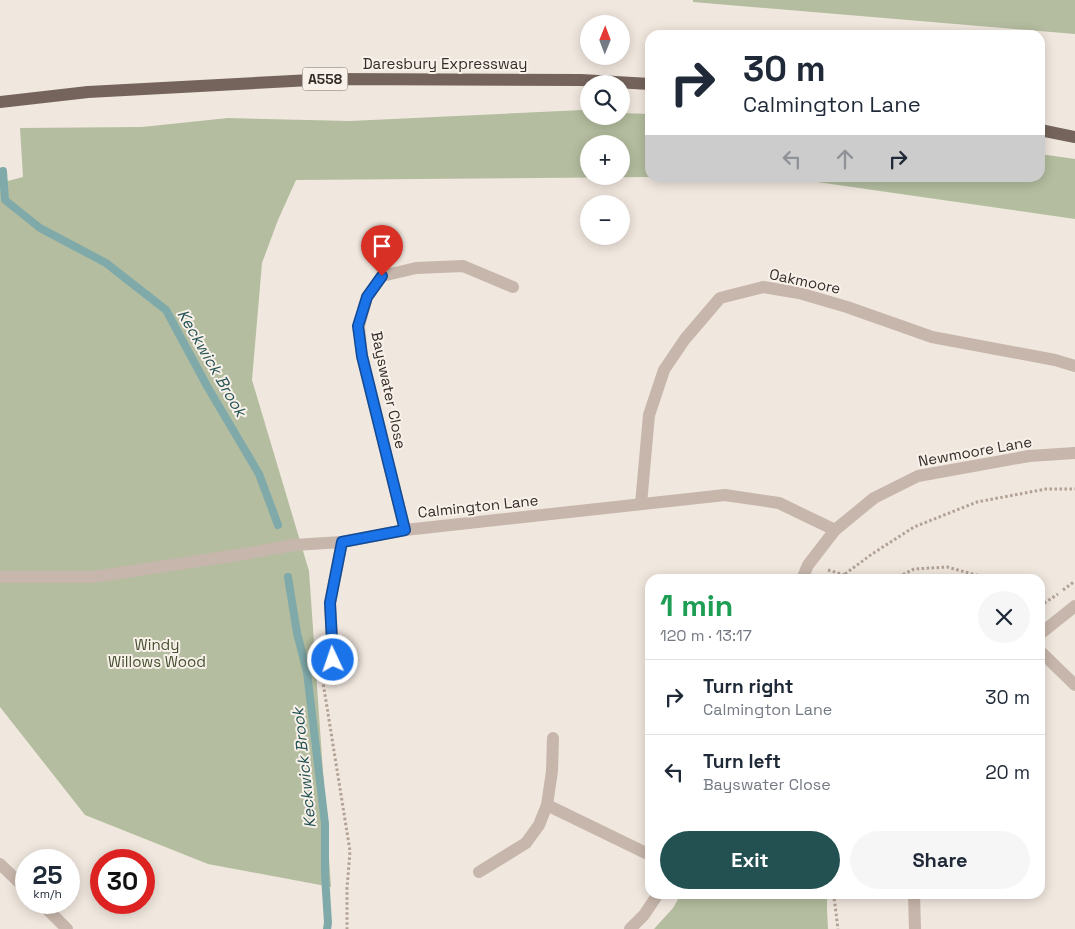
<!DOCTYPE html>
<html lang="en">
<head>
<meta charset="utf-8">
<style>
	body { margin:0; font-family:"Space Grotesk",sans-serif; background:#f6f6f7; color:#1f2937; height:100vh; display:flex; flex-direction:column; font-size:19px; white-space:nowrap }
	* { box-sizing:border-box; margin:0 }
	p { font-size:16px; color:#747a83 }
	.icon { flex:none; width:28px; height:28px; fill:none; stroke:currentColor; stroke-width:2; stroke-linecap:round; stroke-linejoin:round }
	.map { position:relative; flex:1; overflow:hidden }
	.details { position:absolute; left:645px; top:574px; width:400px; height:325px; display:flex; flex-direction:column; background:#fff; border-radius:15px; box-shadow:0 2px 12px #0003 }
	.details>* { flex:none }
	.guide { position:absolute; left:645px; top:30px; width:400px; height:152px; border-radius:15px; box-shadow:0 2px 12px #0003; background:#fff; color:#1f2937; overflow:hidden }
	.needle { width:32px; rotate:1deg }
	.controls { position:absolute; left:580px; top:15px; display:grid; gap:10px }
	.controls a { display:grid; place-items:center; width:50px; height:50px; border-radius:50%; background:#fff; box-shadow:0 2px 12px #0003; font-size:25px }
	.speed { position:absolute; left:15px; top:849px; display:flex; gap:10px; font-size:25px; font-weight:700; text-align:center }
	.speed>* { display:grid; place-content:center; width:65px; height:65px; border-radius:50%; background:#fff; box-shadow:0 2px 12px #0003; line-height:1 }
	.speed small { font-size:12px; font-weight:400 }
	.speed .limit { border:8px solid #d22; background:#fff; color:#111 }
	.pin { position:absolute; display:grid; place-items:center; width:42px; height:42px; color:#fff; margin:-51px -21px; border-radius:50% 50% 50% 0; rotate:-45deg; box-shadow:0 0 5px #0007 }
	.pin .icon { rotate:45deg }
	.me { position:absolute; width:55px; margin:-28px; rotate:357deg; stroke-linejoin:round; filter:drop-shadow(0 0 4px #0008) }
	.turn { display:flex; align-items:center; gap:18px; height:105px; padding:0 15px; font-size:22px }
	.turn .icon { width:65px; height:65px; stroke-width:2.5 }
	.turn b { display:block; font-size:35px; line-height:42px }
	.lanes { display:flex; align-items:center; height:48px; padding:0 15px; background:#0003; justify-content:center; gap:25px; direction:ltr }
	.lanes .off { opacity:.35 }
	.round { display:grid; place-items:center; flex:none; width:52px; height:52px; border-radius:26px; background:#f6f6f7 }
	.headline { display:flex; align-items:center; justify-content:space-between; height:85px; padding:0 15px }
	h1 { font-size:30px; font-weight:700; line-height:38px; color:#1e9e55 }
	.primary-button { display:flex; gap:10px; margin-top:auto; padding:10px 15px }
	.primary-button a { flex:1; height:58px; border-radius:30px; background:#235152; color:#fff; font-size:20px; font-weight:700; line-height:58px; text-align:center }
	.primary-button a+a { background:#f6f6f7; color:#1f2937 }
	ul { padding:0; list-style:none }
	li { display:flex; align-items:center; gap:15px; height:75px; padding:0 15px; border-top:1px solid #e0e1e3 }
	li div { flex:1 }
	li b { display:block; font-size:19px }
	li em { font-style:normal }
	.map>svg:first-child { display:block }
	.green { fill:#b4bd9f; fill-rule:evenodd }
	.lines { fill:none; stroke-linecap:round; stroke-linejoin:round }
	.stream { stroke:#80aaaa; stroke-width:8 }
	.path { stroke:#b2a195; stroke-width:3; stroke-dasharray:2.5 2.5; stroke-linecap:butt }
	.minor { stroke:#c7b6ab; stroke-width:12 }
	.major { stroke:#75645c; stroke-width:12 }
	.route-casing { stroke:#114b97; stroke-width:12 }
	.route { stroke:#1a73e8; stroke-width:9 }
	.labels { text-anchor:middle; dominant-baseline:central; stroke-width:4; stroke-linejoin:round; paint-order:stroke }
	.shield { fill:#f8f1ea; stroke:#706863; stroke-width:1 }
	.shield-label { font-size:14px; font-weight:bold; fill:#352d29 }
	.street-label { font-size:15px; fill:#352d29; stroke:#f8f1ea }
	.park-label { font-size:15px; fill:#465130; stroke:#f8f1ea }
	.water-label { font-size:16px; font-style:italic; fill:#235152; stroke:#f8f1ea }
</style>
</head>
<body>
<div class="map">
<svg width="1075" height="929" viewBox="0 0 1075 929">
	<rect width="100%" height="100%" fill="#f0e7de"/>
	<!-- green -->
	<g class="green">
		<polygon points="693,0 1075,0 1075,34 693,2"/>
		<path d="M582,110L589,111V116H621V113L650,114V177L296,180L278,220L262,263L252,380L309,571L331,887L208,864L85,815L0,707V183L23,177L20,128L142,127L228,118L350,121ZM589,144H621V176H589Z"/>
		<polygon points="1040,154 1075,159 1075,219 789,178 1040,178"/>
		<polygon points="681,894 827,894 827,909 828,929 654,929 673,908"/>
	</g>
	<g class="lines">
		<!-- stream -->
		<g class="stream">
			<polyline points="3,171 5,200 40,228 106,263 166,310 207,386 259,474 278,525"/>
			<polyline points="288,577 297,633 307,672 325,824 325,875 328,923 327,929"/>
		</g>
		<!-- path -->
		<g class="path">
			<polyline points="828,570 858,579"/>
			<polyline points="845,574 872,554 914,527 977,502 1046,489 1075,489"/>
			<polyline points="894,579 914,569 947,567 991,579"/>
			<polyline points="1063,590 1075,581"/>
			<polyline points="1040,606 1058,594"/>
			<polyline points="323,675 322,676 350,851 347,888 347,929"/>
			<polyline points="835,894 834,897 838,929"/>
		</g>
		<!-- minor -->
		<g class="minor">
			<polyline points="641,504 649,415 664,370 685,339 720,298 763,287 799,293 847,307 932,337 1055,360 1075,366"/>
			<polyline points="405,530 362,356 359,326 367,297 382,276 416,268 463,266 513,287"/>
			<polyline points="0,577 93,577 238,555 294,545 342,542 405,530 725,495 779,503 835,530"/>
			<polyline points="802,579 808,565 835,530 874,498 918,476 1029,456 1075,453"/>
			<polyline points="1040,634 1075,606"/>
			<polyline points="1040,651 1075,685"/>
			<polyline points="333,660 330,603 342,542"/>
			<polyline points="547,805 650,855"/>
			<polyline points="0,864 26,889"/>
			<polyline points="479,872 526,843 539,825 547,805 552,771 553,738"/>
			<polyline points="914,894 915,929"/>
			<polyline points="40,902 67,929"/>
			<polyline points="630,929 644,915 658,894"/>
		</g>
		<!-- major -->
		<g class="major">
			<polyline points="0,102 88,92 330,79 581,80 650,84"/>
			<polyline points="1040,130 1075,137"/>
		</g>
	</g>
	<g class="lines">
		<defs>
			<polyline id="route" points="333,660 330,603 342,542 405,530 362,356 358,326 367,297 382,276"/>
		</defs>
		<!-- route casing -->
		<use href="#route" class="route-casing"/>
		<!-- route -->
		<use href="#route" class="route"/>
	</g>
	<g class="labels">
		<!-- shield labels -->
		<rect class="shield" x="302.5" y="67.5" width="45" height="23" rx="4"/>
		<g class="shield-label">
			<text x="325" y="79">A558</text>
		</g>
		<!-- street labels -->
		<g class="street-label">
			<text x="445" y="63">Daresbury Expressway</text>
			<text transform="translate(805 281) rotate(12)">Oakmoore</text>
			<text transform="translate(389 390) rotate(78)">Bayswater Close</text>
			<text transform="translate(975 451) rotate(-10)">Newmoore Lane</text>
			<text transform="translate(478 506) rotate(-6)">Calmington Lane</text>
		</g>
		<!-- park labels -->
		<g class="park-label">
			<text x="157" y="644">Windy<tspan x="157" dy="17">Willows Wood</tspan></text>
		</g>
		<!-- water labels -->
		<g class="water-label">
			<text transform="translate(212 363) rotate(60)">Keckwick Brook</text>
			<text transform="translate(304 768) rotate(-96)">Keckwick Brook</text>
		</g>
	</g>
</svg>
<div class="controls">
<a><svg class="needle" viewBox="-14 -14 28 28"><path d="M0-13l5 13h-10z" fill="#e53935"/><path d="M0 13l5-13h-10z" fill="#747a83"/></svg></a>
<a><svg class="icon" aria-label="search" viewBox="0 0 24 24"><circle cx="10" cy="10" r="6"/><path d="M15 15l6 6"/></svg></a>
<a>+</a>
<a>−</a>
</div>
<div class="speed"><div>25<small>km/h</small></div><div class="limit">30</div></div>
<div class="pin" style="left:382px;top:276px;background:#d93025"><svg class="icon" aria-label="arrive" viewBox="0 0 24 24"><path d="M6 21V4h12l-3 4 3 4H6"/></svg></div>
<svg class="me" style="left:333px;top:660px" viewBox="-20 -20 40 40"><circle r="17" fill="#1a73e8" stroke="#fff" stroke-width="3"/><path d="M0-11L8 9 0 5-8 9z" fill="#fff"/></svg>
<div class="guide">
<div class="turn"><svg class="icon" aria-label="right" viewBox="0 0 24 24"><path d="M7 20v-9h11M14 6l5 5-5 5"/></svg><div><b>30 m</b>Calmington Lane</div></div>
<div class="lanes"><svg class="icon off" aria-label="left" viewBox="0 0 24 24"><path d="M17 20v-9H6M10 6l-5 5 5 5"/></svg><svg class="icon off" aria-label="ahead" viewBox="0 0 24 24"><path d="M12 20V5M6 11l6-6 6 6"/></svg><svg class="icon" aria-label="right" viewBox="0 0 24 24"><path d="M7 20v-9h11M14 6l5 5-5 5"/></svg></div>
</div>
<section class="details">
<div class="headline"><div><h1>1 min</h1><p>120 m · 13:17</p></div><a class="round"><svg class="icon" aria-label="close" viewBox="0 0 24 24"><path d="M6 6l12 12M18 6L6 18"/></svg></a></div>
<ul>
<li><svg class="icon" aria-label="right" viewBox="0 0 24 24"><path d="M7 20v-9h11M14 6l5 5-5 5"/></svg><div><b>Turn right</b><p>Calmington Lane</p></div><em>30 m</em></li>
<li><svg class="icon" aria-label="left" viewBox="0 0 24 24"><path d="M17 20v-9H6M10 6l-5 5 5 5"/></svg><div><b>Turn left</b><p>Bayswater Close</p></div><em>20 m</em></li>
</ul>
<div class="primary-button"><a>Exit</a><a>Share</a></div>
</section>
</div>
</body>
</html>
